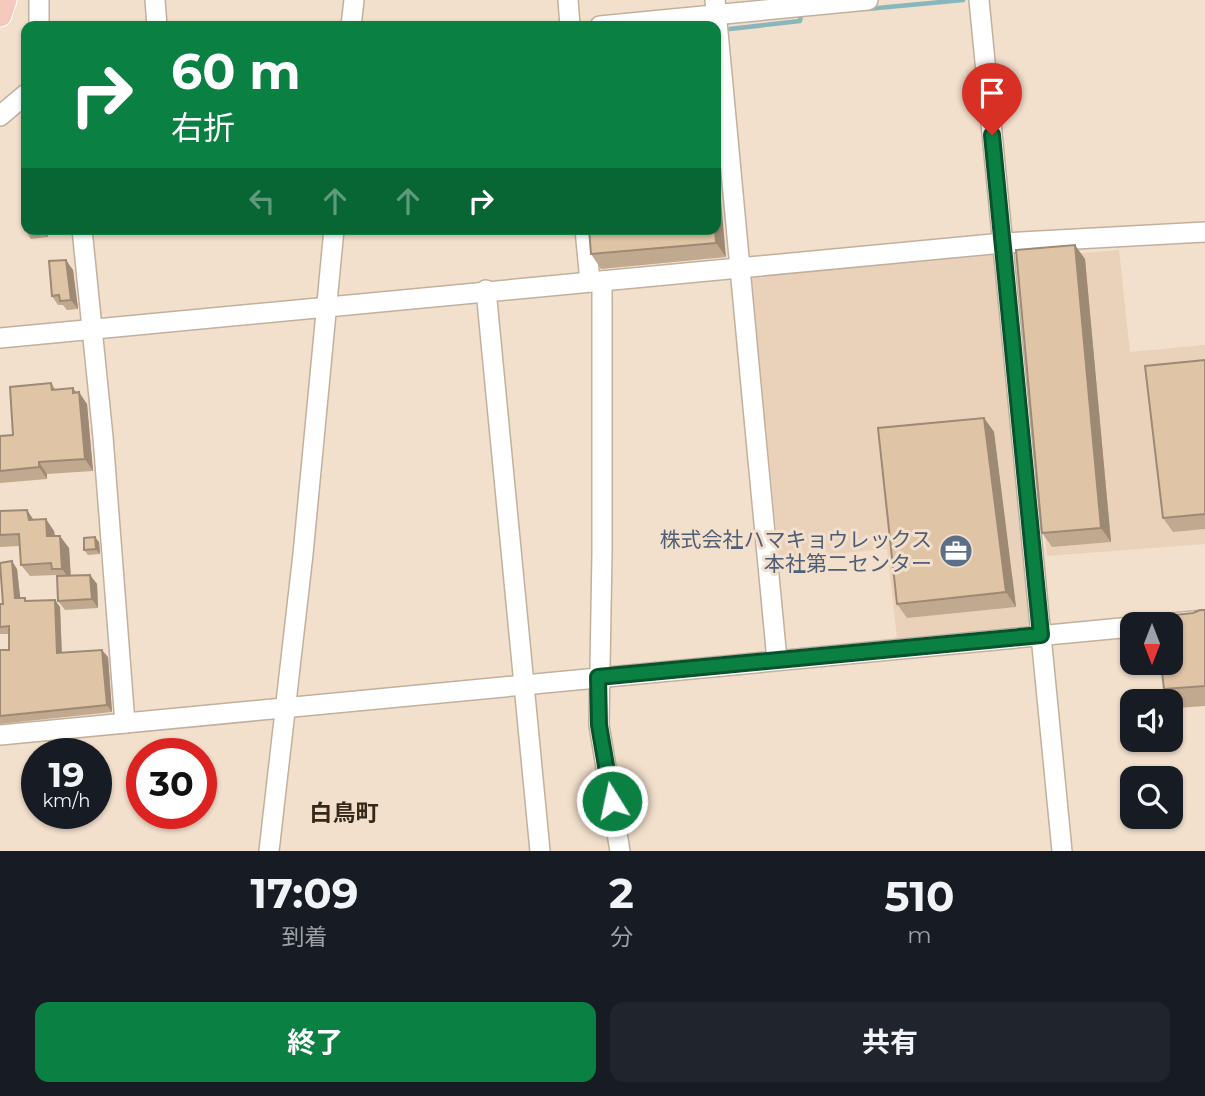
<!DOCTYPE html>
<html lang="ja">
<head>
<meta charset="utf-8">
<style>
	body { margin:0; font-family:Montserrat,"Noto Sans JP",sans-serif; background:#20242c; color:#f1f3f6; height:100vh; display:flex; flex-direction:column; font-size:26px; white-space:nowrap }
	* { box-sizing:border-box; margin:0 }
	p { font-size:23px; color:#9ea1a6 }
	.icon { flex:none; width:38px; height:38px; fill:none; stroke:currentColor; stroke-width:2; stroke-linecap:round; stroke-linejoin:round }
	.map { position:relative; height:851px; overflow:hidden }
	.details { display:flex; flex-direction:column; background:#171b24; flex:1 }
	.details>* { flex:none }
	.hud { position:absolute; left:21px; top:21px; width:700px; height:214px; border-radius:14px; box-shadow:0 2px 5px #0004; background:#0b8043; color:#fff; overflow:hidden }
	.needle { width:46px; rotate:180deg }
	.controls { position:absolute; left:1120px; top:612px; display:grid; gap:14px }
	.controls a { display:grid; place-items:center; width:63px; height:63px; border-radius:14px; background:#171b24; box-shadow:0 2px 5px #0004; font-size:35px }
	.speed { position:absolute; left:21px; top:738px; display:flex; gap:14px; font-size:35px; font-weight:700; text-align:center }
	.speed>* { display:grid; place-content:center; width:91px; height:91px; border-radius:50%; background:#171b24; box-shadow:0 2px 5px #0004; line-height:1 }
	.speed small { font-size:18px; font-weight:400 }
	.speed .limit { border:10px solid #d22; background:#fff; color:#111 }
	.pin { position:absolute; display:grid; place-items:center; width:60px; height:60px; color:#fff; margin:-72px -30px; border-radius:50% 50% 50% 0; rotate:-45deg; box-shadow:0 0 7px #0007 }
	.pin .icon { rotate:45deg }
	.me { position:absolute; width:77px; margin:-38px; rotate:350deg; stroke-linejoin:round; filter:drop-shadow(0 0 5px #0008) }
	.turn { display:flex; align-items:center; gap:24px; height:147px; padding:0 35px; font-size:32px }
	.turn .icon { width:91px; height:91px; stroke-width:2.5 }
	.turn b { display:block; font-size:49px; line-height:60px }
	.lanes { display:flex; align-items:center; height:66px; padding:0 35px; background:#0003; justify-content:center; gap:35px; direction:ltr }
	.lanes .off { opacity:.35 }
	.eta { display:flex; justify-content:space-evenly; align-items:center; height:119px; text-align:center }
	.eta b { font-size:42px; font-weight:700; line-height:49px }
	.action { display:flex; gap:14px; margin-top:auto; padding:14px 35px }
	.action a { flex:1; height:80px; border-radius:14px; background:#0b8043; color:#fff; font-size:28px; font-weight:700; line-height:80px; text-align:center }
	.action a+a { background:#20242c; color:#f1f3f6 }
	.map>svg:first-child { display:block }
	.built { fill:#ead2ba }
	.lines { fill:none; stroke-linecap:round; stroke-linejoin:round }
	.stream { stroke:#87b6bd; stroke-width:4.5 }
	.minor-casing { stroke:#c2b09e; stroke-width:22 }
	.major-casing { stroke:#fff; stroke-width:25 }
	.minor { stroke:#fff; stroke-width:19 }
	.major { stroke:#f5cabd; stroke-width:23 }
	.wall { fill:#c1a98f }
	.shaded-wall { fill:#9d8974 }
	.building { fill:#e0c4a6; stroke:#9d8974; stroke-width:2 }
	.route-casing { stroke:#07532c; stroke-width:18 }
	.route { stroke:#0b8043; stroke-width:12 }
	.labels { text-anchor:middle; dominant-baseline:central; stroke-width:6; stroke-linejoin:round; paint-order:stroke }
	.service-label { font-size:21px; fill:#4e5e75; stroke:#f2dfcc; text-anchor:end }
	.neighbourhood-label { font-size:23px; font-weight:bold; fill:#362819; stroke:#f2dfcc }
</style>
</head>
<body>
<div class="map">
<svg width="1205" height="851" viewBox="0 0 1205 851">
	<rect width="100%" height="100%" fill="#f2dfcc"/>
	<!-- built -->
	<g class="built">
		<polygon points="1119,250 1130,352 1205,345 1205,544 1047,556 1021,258"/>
		<polygon points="992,253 997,258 1032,625 897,638 887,549 779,559 751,277"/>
	</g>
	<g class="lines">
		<!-- stream -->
		<g class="stream">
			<polyline points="867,9 963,0"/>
			<polyline points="730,29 800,21 801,15 803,15"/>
		</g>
		<defs>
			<g id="minor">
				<polyline points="155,0 157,26"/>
				<polyline points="568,0 570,26"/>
				<path d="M715,0C734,220 757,440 777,660"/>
				<polyline points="979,0 1062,851"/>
				<polyline points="39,26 39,0"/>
				<polyline points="351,26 354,0"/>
				<polyline points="600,26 868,0"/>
				<polyline points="0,116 26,94"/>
				<polyline points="82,229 103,437 125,723"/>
				<polyline points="585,229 590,282"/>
				<polyline points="602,281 602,553 599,725 620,851"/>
				<polyline points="486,290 540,851"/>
				<polyline points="0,338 1003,243 1205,232"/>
				<polyline points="1151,625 1205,620"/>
				<polyline points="0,735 1132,627"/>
				<polyline points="269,851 303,554 334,229"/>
			</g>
			<polyline id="major" points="0,15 5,0"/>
		</defs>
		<!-- minor casing -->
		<use href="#minor" class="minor-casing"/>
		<!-- major casing -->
		<use href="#major" class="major-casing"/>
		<!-- minor -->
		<use href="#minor" class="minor"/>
		<!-- major -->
		<use href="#major" class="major"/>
	</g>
	<!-- wall -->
	<g class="wall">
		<polygon points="26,229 47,229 48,237 31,239 25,230"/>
		<polygon points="716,229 726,257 601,269 591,254"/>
		<polygon points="1085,259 1111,542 1052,547 1042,533"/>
		<polygon points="73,270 78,309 67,310 63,305 58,305 52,296"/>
		<polygon points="1205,360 1205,529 1173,532 1163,518"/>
		<polygon points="51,383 56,390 75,393 87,404 93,471 47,474 47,479 0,483 0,436 13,435"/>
		<polygon points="984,418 994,432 1016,607 907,618 897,604"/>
		<polygon points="0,511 34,520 54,531 55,536 69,548 71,576 90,575 97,584 98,608 65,610 58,601 57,577 56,575 30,576 21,565 20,546 0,547"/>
		<polygon points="99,542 100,554 88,555 84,550"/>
		<polygon points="17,569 20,598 27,601 60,607 62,653 108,657 112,712 0,724 0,650 9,650 9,634 0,634 0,604 3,604"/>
		<polygon points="1205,610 1205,706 1177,708 1164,689 1193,613"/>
	</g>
	<!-- shaded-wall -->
	<g class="shaded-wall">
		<polygon points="716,143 726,257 716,243 715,229"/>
		<polygon points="42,229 47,229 48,237"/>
		<polygon points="1075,245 1085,259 1111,542 1101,528"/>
		<polygon points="66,260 73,270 78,309 71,300"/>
		<polygon points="73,388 80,398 79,392 87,404 93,471 85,459"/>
		<polygon points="984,418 994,432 1016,607 1006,592"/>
		<polygon points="39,462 47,474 47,479 39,467"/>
		<polygon points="27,510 35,522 29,520"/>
		<polygon points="46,519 54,531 56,548 47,536"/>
		<polygon points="60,536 69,548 71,581 62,569"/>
		<polygon points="95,537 99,542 100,554 96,549"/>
		<polygon points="12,561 17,569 21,605 15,598"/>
		<polygon points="90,575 97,584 98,608 92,599"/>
		<polygon points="55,600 60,607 62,661 57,653"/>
		<polygon points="102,650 108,657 112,712 107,705"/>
	</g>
	<!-- building -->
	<g class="building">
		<polygon points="696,22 696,26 656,26"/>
		<polygon points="26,212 26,229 29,229 25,230 23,213"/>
		<polygon points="589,229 715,229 716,243 591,254"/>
		<polygon points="1075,245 1101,528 1042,533 1016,250"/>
		<polygon points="66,260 71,300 60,301 59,295 52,296 49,261"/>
		<polygon points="1205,360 1205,514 1163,518 1145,366"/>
		<polygon points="51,383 52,390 73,388 73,393 79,392 85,459 39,462 39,467 0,471 0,436 13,435 10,387"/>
		<polygon points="984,418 1006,592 897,604 878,428"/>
		<polygon points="27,510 29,520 46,519 47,536 60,536 62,569 52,569 51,563 21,565 19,534 0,535 0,511"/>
		<polygon points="95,537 96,549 84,550 84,538"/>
		<polygon points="12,561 15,598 25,598 25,601 55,600 57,653 102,650 107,705 0,716 0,650 9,650 9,626 0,627 0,604 3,604 0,563"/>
		<polygon points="90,575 92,599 58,601 57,576"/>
		<polygon points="1200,610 1205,610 1205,686 1164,689 1161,663 1171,663 1171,625 1157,625 1156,617 1193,613"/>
	</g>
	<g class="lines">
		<defs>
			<polyline id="route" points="612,801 599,725 598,677 1041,635 992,135"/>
		</defs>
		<!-- route casing -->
		<use href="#route" class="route-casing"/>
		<!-- route -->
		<use href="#route" class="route"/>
	</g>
	<!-- icons -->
	<defs>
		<symbol id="office-disc" viewBox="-11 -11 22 22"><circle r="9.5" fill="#5c6f8a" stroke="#f2dfcc"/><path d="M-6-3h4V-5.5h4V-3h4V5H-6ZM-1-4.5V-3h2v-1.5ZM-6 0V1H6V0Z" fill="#fff"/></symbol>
	</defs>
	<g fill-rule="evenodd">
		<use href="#office-disc" x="937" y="532" width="38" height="38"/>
	</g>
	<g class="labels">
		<!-- service labels -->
		<g class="service-label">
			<text x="932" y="539">株式会社ハマキョウレックス<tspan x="932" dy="24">本社第二センター</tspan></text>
		</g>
		<!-- neighbourhood labels -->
		<g class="neighbourhood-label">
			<text x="344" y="813">白鳥町</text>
		</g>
	</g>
</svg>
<div class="controls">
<a><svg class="needle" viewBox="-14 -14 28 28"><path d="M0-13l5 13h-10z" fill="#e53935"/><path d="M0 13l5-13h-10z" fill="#9ea1a6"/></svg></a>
<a><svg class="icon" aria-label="sound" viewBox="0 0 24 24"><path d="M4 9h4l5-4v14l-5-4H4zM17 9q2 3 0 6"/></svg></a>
<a><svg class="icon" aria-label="search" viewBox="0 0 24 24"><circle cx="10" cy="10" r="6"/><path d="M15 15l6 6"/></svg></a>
</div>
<div class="speed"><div>19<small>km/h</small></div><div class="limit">30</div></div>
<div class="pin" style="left:992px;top:135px;background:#d93025"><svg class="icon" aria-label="arrive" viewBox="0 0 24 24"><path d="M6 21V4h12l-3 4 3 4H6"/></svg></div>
<svg class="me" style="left:612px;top:801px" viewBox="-20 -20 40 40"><circle r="17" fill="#0b8043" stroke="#fff" stroke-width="3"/><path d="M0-11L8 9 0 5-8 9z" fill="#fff"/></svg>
<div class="hud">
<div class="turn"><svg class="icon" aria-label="right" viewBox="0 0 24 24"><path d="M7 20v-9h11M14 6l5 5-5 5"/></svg><div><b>60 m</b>右折</div></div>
<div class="lanes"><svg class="icon off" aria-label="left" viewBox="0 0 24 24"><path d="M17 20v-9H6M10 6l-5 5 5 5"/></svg><svg class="icon off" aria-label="ahead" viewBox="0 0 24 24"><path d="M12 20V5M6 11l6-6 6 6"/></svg><svg class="icon off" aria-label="ahead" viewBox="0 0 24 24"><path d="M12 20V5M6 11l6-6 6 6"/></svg><svg class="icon" aria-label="right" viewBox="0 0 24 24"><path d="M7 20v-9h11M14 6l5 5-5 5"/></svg></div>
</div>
</div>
<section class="details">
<div class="eta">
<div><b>17:09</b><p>到着</p></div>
<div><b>2</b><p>分</p></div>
<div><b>510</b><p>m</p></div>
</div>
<div class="action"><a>終了</a><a>共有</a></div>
</section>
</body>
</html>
